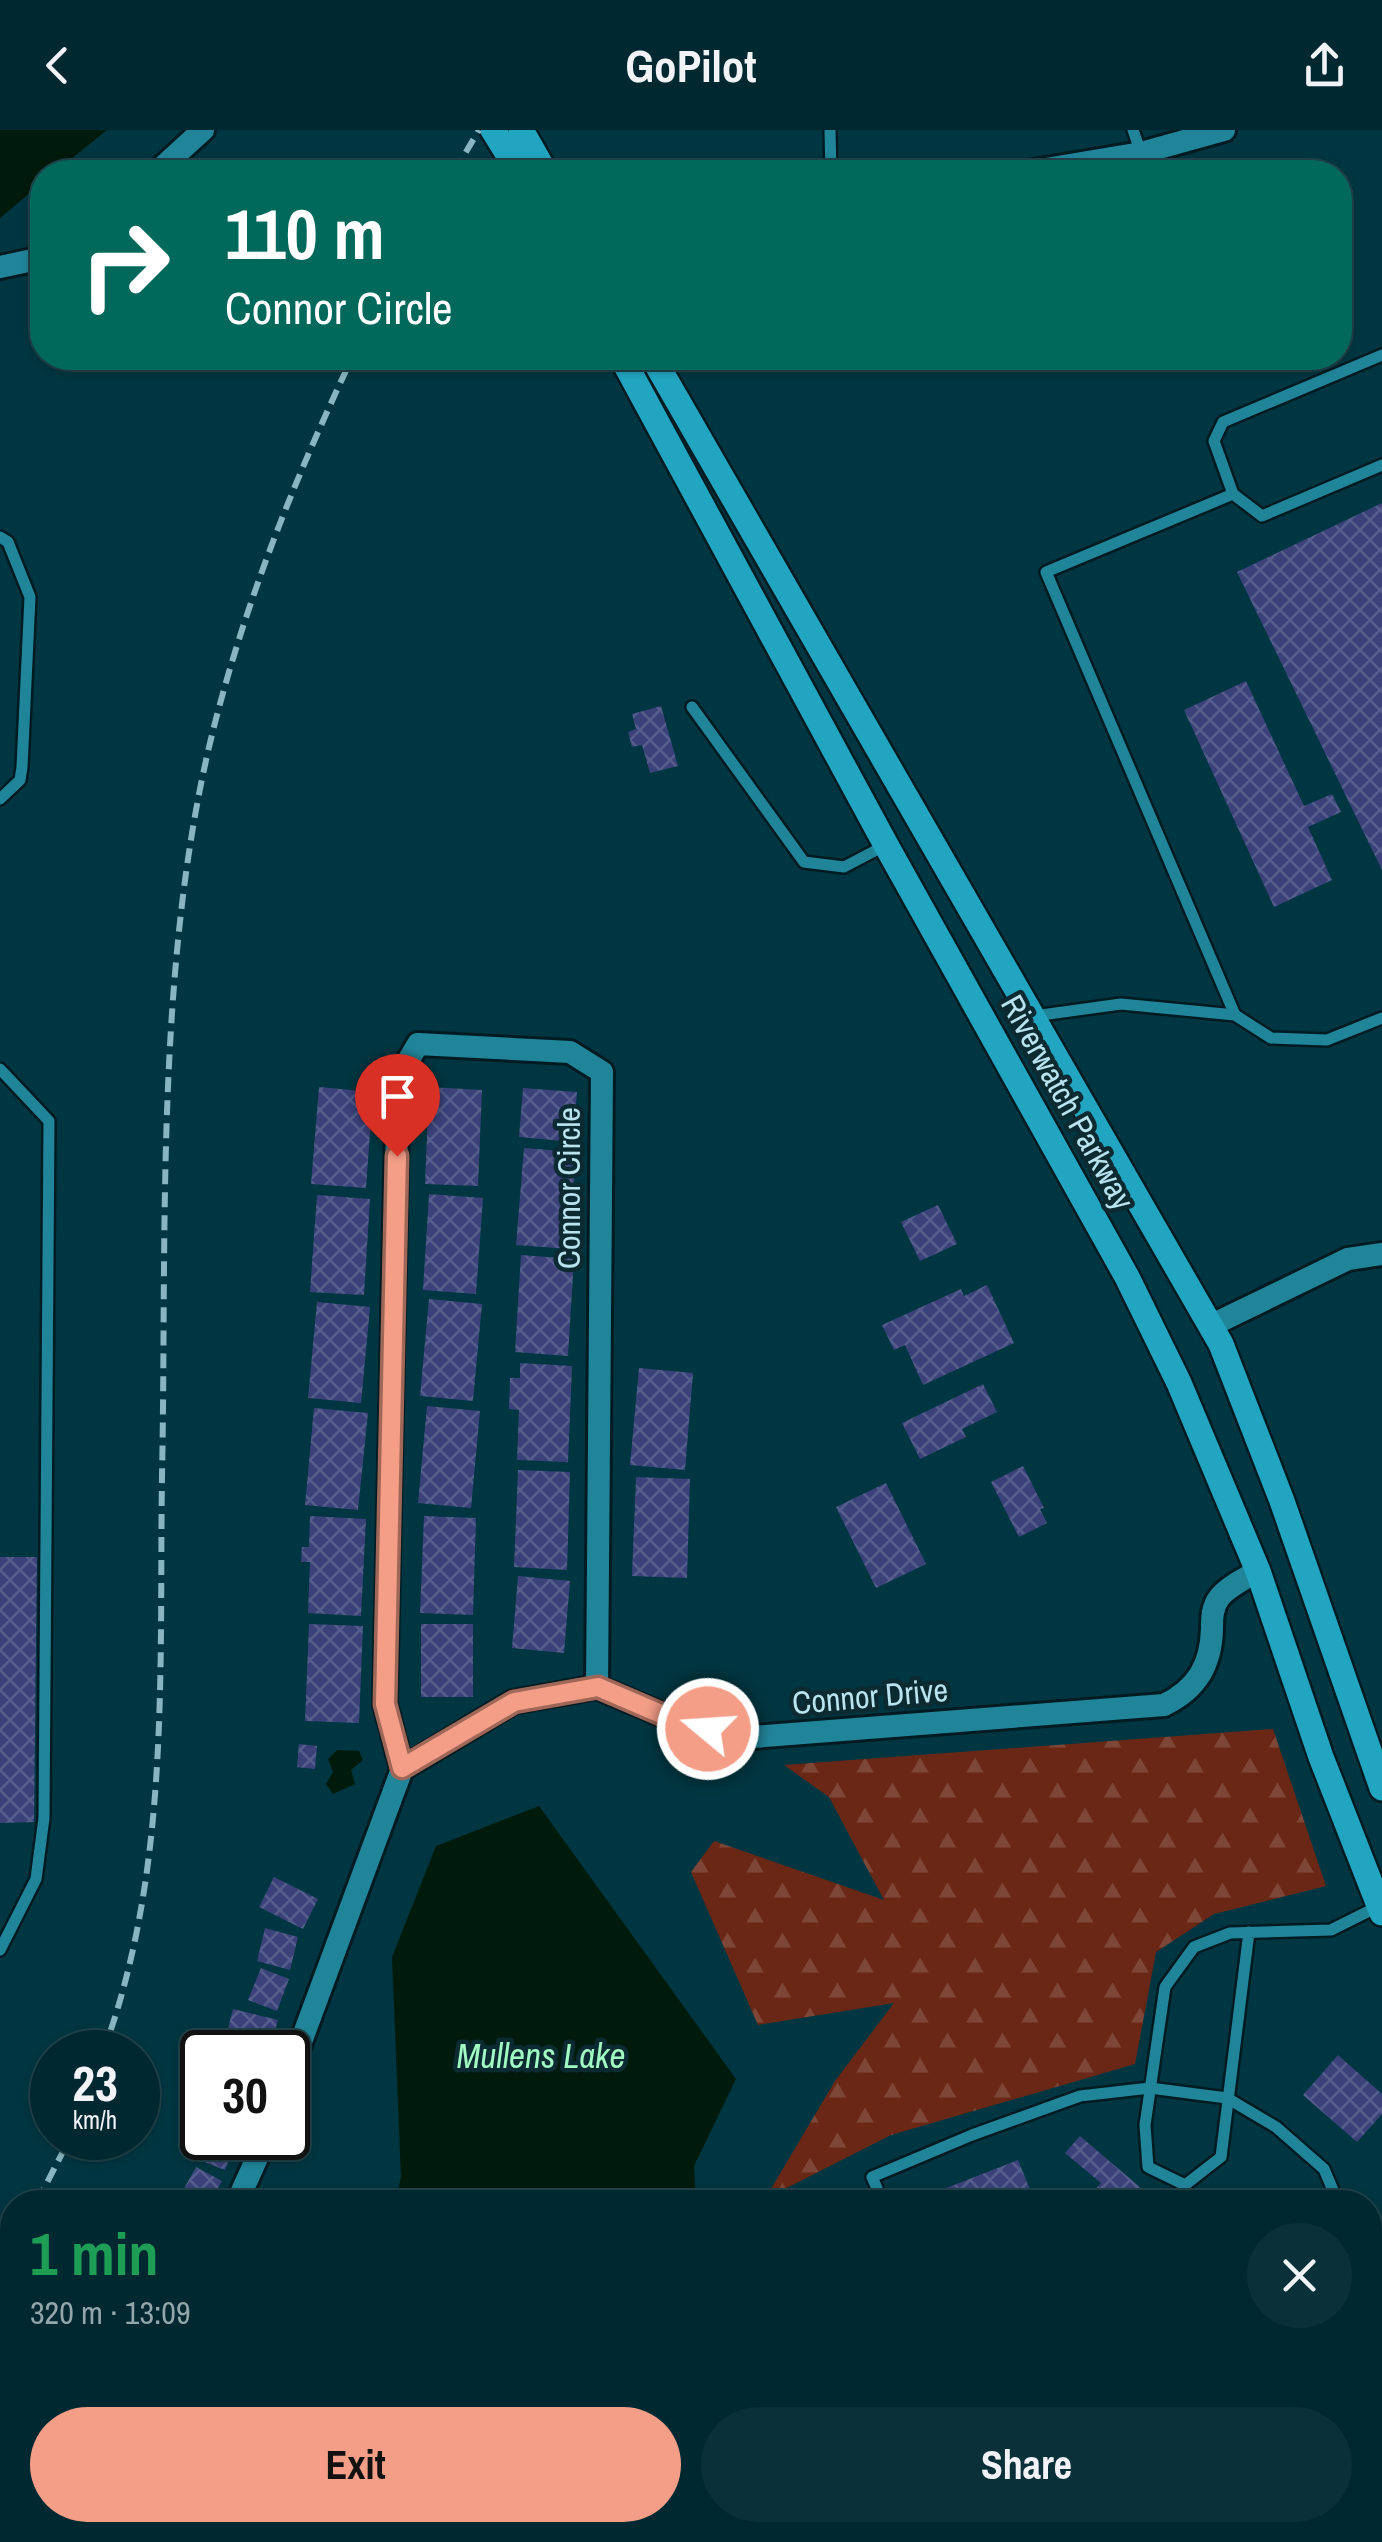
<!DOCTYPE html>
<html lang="en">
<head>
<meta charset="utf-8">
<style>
	body { margin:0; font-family:"Archivo Narrow",sans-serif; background:#0a3039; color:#f1f3f6; height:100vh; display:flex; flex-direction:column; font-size:38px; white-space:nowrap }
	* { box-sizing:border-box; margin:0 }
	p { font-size:32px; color:#95a6ab }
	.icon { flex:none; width:55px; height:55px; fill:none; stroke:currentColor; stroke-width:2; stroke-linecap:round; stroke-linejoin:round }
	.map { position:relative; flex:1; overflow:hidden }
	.panel { position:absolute; left:0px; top:2060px; width:1382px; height:352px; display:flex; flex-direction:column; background:#002831; border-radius:40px 40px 0 0; box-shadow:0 2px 8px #0004,0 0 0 2px #22444d }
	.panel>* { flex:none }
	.guide { position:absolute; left:30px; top:30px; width:1322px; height:210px; border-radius:40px; box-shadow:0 2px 8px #0004,0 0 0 2px #22444d; background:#00695c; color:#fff; overflow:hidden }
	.speed { position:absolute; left:30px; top:1900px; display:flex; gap:20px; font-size:50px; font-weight:700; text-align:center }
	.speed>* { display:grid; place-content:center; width:130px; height:130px; border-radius:50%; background:#002831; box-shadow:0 2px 8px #0004,0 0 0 2px #22444d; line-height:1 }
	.speed small { font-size:25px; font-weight:400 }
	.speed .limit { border:5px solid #111; border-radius:15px; background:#fff; color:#111 }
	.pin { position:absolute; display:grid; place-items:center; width:85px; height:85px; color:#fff; margin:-102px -42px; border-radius:50% 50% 50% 0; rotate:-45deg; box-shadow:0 0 10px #0007 }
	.pin .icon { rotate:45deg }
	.me { position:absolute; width:110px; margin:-55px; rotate:288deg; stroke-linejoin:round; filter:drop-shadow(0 0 8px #0008) }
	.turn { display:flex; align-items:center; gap:35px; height:210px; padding:0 30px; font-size:45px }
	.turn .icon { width:130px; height:130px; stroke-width:2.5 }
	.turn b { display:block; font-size:70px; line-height:85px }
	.round { display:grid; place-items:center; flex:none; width:105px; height:105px; border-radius:52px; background:#0a3039 }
	.headline { display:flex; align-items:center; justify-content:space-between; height:170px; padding:0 30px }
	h1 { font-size:60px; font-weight:800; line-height:75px; color:#1e9e55 }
	.button { display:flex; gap:20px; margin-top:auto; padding:20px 30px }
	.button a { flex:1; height:115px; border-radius:60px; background:#f49e87; color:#111; font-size:40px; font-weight:800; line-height:115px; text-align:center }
	.button a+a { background:#0a3039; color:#f1f3f6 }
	header { display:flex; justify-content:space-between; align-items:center; height:130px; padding:0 30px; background:#002831; font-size:45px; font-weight:800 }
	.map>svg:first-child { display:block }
	.forest { fill:url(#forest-firs) }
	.water { fill:#001a0b }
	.building { fill:url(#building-cross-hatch) }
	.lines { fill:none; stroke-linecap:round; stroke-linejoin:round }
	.service-casing { stroke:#001b22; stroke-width:16 }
	.minor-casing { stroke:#001b22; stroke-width:28 }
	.primary-casing { stroke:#001b22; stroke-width:30 }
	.service { stroke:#21859a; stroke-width:11 }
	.minor { stroke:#21859a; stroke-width:22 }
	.primary { stroke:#21a5c0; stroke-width:25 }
	.rail { stroke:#88b5c1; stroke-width:6; stroke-dasharray:15 8; stroke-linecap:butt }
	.route-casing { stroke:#9f6758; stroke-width:25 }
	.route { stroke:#f49e87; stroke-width:18 }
	.labels { text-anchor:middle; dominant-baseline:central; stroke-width:9; stroke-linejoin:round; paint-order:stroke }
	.street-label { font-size:32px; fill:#b9e3ef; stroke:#0c2a31 }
	.water-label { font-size:35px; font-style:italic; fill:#a1fbc3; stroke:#0c2a31 }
</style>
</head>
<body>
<header><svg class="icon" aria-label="back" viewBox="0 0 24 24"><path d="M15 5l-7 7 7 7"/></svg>GoPilot<svg class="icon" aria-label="share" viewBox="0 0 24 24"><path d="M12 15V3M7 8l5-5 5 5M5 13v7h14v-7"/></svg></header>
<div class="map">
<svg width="1382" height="2412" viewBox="0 0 1382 2412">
	<defs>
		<pattern id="forest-firs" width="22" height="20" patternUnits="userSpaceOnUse" patternTransform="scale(2.5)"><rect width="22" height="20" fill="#6b2715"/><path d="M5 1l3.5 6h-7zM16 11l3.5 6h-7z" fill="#7e4637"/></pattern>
		<pattern id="building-cross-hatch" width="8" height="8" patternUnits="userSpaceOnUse" patternTransform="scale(2.5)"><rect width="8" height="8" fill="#3b427a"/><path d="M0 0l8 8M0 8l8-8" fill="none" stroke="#555d8d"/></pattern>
	</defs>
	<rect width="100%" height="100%" fill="#003641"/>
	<!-- forest -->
	<polygon class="forest" points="1273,1599 1326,1756 1214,1784 1156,1822 1135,1934 891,2005 765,2069 835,1951 894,1873 758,1895 691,1742 714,1711 884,1770 829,1667 784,1635"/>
	<!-- water -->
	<g class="water">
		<polygon points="0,0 107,0 55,42 42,42 42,53 0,88"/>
		<polygon points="337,1620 359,1621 363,1630 351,1640 355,1654 333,1664 326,1654 333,1642 328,1629"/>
		<polygon points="539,1676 736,1949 694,2036 696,2072 395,2072 401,2047 392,1827 436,1716"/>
		<polygon points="333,2400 685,2400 680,2412 344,2412"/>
	</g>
	<!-- building -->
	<g class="building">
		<polygon points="1382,373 1382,740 1237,442"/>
		<polygon points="1246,551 1304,676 1332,664 1341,682 1308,697 1332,750 1274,777 1184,580"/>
		<polygon points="661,576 678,636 650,643 642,615 632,617 628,602 636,599 632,584"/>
		<polygon points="319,957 373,962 366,1058 311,1054"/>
		<polygon points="429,957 482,960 478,1056 425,1054"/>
		<polygon points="523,958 577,962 573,1012 519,1007"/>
		<polygon points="524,1018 576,1022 569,1119 516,1115"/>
		<polygon points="429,1064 483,1068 476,1164 423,1160"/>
		<polygon points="317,1065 370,1069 364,1165 310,1162"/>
		<polygon points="938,1075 957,1114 920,1131 901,1092"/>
		<polygon points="521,1125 574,1129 568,1226 515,1222"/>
		<polygon points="987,1155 1014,1213 923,1255 905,1215 894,1220 882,1195 961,1159 964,1166"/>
		<polygon points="429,1169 482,1174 473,1271 420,1266"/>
		<polygon points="317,1172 370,1177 361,1273 308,1268"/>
		<polygon points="520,1233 572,1236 568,1332 517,1330 519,1280 509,1279 510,1248 520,1248"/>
		<polygon points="639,1238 693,1243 685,1340 630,1335"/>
		<polygon points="983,1254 997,1282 962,1299 966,1307 920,1329 902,1293"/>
		<polygon points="427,1276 480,1281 471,1378 418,1373"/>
		<polygon points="314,1278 368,1283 358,1380 305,1375"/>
		<polygon points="1023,1336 1044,1378 1040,1379 1047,1393 1019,1407 991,1352"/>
		<polygon points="518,1340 570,1342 567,1440 514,1437"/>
		<polygon points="636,1347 690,1349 687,1448 632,1446"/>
		<polygon points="886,1353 926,1434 876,1458 836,1377"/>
		<polygon points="310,1386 366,1389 361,1486 308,1483 310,1432 301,1432 302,1417 309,1417"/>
		<polygon points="424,1386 476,1388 473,1485 420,1483"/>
		<polygon points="0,1427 37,1427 34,1692 0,1693"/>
		<polygon points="518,1446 570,1451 564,1523 512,1518"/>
		<polygon points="309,1494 363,1496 359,1593 305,1591"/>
		<rect x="421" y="1494" width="52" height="73"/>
		<polygon points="299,1614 317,1616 315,1639 297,1637"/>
		<polygon points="274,1747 318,1769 303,1799 259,1777"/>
		<polygon points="265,1798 298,1807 290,1840 257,1831"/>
		<polygon points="261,1838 289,1849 277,1881 248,1870"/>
		<polygon points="233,1879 278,1890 270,1918 226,1906"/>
		<polygon points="1338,1925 1382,1964 1382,1984 1357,2012 1303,1965"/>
		<polygon points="1080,2006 1148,2064 1141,2072 1084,2072 1101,2053 1065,2023"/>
		<polygon points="193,2007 203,2011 204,2008 237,2010 225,2040 186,2025"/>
		<polygon points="1018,2030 1035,2072 929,2072 926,2066"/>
		<polygon points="196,2037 222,2051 210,2072 192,2072 180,2066"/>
		<polygon points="1382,2286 1382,2363 1370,2371 1370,2294"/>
		<polygon points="0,2350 12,2358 12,2398 0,2390"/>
		<polygon points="102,2400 139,2400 132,2412 121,2412"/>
		<polygon points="848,2400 907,2400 906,2412 847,2412"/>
		<polygon points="1184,2400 1294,2400 1296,2404 1282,2412 1187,2412 1181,2402"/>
	</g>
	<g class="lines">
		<defs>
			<g id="service">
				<polyline points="830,0 831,42"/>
				<polyline points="1133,0 1141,23"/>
				<polyline points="1382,225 1223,292 1214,311 1233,364 1262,386 1382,335"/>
				<polyline points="1233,364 1046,442 1235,885"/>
				<polyline points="0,407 8,412 30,467 22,637 20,650 0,669"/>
				<polyline points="692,577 804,732 844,737 886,715"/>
				<polyline points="1034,886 1121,874 1235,885 1271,908 1327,910 1382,888"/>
				<polyline points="0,939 49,991 44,1688 36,1749 0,1820"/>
				<polyline points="1249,1802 1221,2027 1185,2055 1148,2037 1145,1995 1165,1857 1194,1817 1230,1803 1331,1800 1379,1776"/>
				<polyline points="883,2072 872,2047 972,2005 1080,1966 1150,1958 1227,1968 1276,1997 1324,2039 1338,2072"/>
				<polyline points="1370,2161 1382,2204"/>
				<polyline points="1370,2241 1382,2234"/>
				<polyline points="952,2412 953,2400"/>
				<polyline points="1075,2412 1098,2400"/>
			</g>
			<g id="minor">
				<polyline points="157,42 203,0"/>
				<polyline points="1028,42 1141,23 1224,0"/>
				<polyline points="0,137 42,128"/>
				<polyline points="1210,1196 1348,1129 1382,1124"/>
				<polyline points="402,1639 385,1574 398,948 418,914 570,922 602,942 597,1557"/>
				<path d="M288,1947L402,1639L513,1572L597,1557L675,1590L740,1608L1164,1575C1197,1559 1211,1535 1212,1499C1212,1489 1212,1477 1219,1468C1227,1457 1246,1448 1258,1441"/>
				<polyline points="237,2072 266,2008"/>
				<polyline points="32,2412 40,2400"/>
			</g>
			<g id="primary">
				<polyline points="493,0 519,42"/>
				<polyline points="521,0 545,42"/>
				<polyline points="622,228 886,715 1127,1147 1179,1253 1258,1441 1321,1627 1382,1783"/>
				<polyline points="653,228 1221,1214 1282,1371 1382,1658"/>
			</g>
		</defs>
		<!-- service casing -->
		<use href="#service" class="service-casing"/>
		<!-- minor casing -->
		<use href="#minor" class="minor-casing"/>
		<!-- primary casing -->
		<use href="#primary" class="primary-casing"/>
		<!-- service -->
		<use href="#service" class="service"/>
		<!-- minor -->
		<use href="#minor" class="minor"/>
		<!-- primary -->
		<use href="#primary" class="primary"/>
		<!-- rail -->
		<g class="rail">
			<polyline points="454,42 479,0"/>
			<path d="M103,1922C171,1739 159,1538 162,1346C167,1100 154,823 217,585C250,460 297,344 352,228"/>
			<polyline points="37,2072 70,2008"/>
			<polyline points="0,2136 12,2117"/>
		</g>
	</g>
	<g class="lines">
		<defs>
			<polyline id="route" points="397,1026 385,1574 402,1638 514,1572 598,1557 675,1590 708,1599"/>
		</defs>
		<!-- route casing -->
		<use href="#route" class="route-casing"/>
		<!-- route -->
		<use href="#route" class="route"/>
	</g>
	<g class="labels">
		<!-- street labels -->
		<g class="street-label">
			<text transform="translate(1068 972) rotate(61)">Riverwatch Parkway</text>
			<text transform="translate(568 1058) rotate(-90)">Connor Circle</text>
			<text transform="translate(870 1566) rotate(-5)">Connor Drive</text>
		</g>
		<!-- water labels -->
		<g class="water-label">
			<text x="541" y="1925">Mullens Lake</text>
		</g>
	</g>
</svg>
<div class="speed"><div>23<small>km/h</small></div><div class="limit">30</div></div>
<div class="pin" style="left:397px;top:1026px;background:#d93025"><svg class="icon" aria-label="arrive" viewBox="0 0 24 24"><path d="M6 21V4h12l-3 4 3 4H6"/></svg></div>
<svg class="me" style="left:708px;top:1599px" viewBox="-20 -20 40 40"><circle r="17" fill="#f49e87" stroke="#fff" stroke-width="3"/><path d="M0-11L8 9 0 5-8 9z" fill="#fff"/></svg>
<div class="guide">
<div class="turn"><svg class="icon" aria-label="right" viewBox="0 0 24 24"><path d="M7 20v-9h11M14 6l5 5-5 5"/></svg><div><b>110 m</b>Connor Circle</div></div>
</div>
<section class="panel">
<div class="headline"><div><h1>1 min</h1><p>320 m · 13:09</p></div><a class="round"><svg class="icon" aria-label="close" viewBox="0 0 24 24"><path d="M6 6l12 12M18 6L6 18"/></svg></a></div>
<div class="button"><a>Exit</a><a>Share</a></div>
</section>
</div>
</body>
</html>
